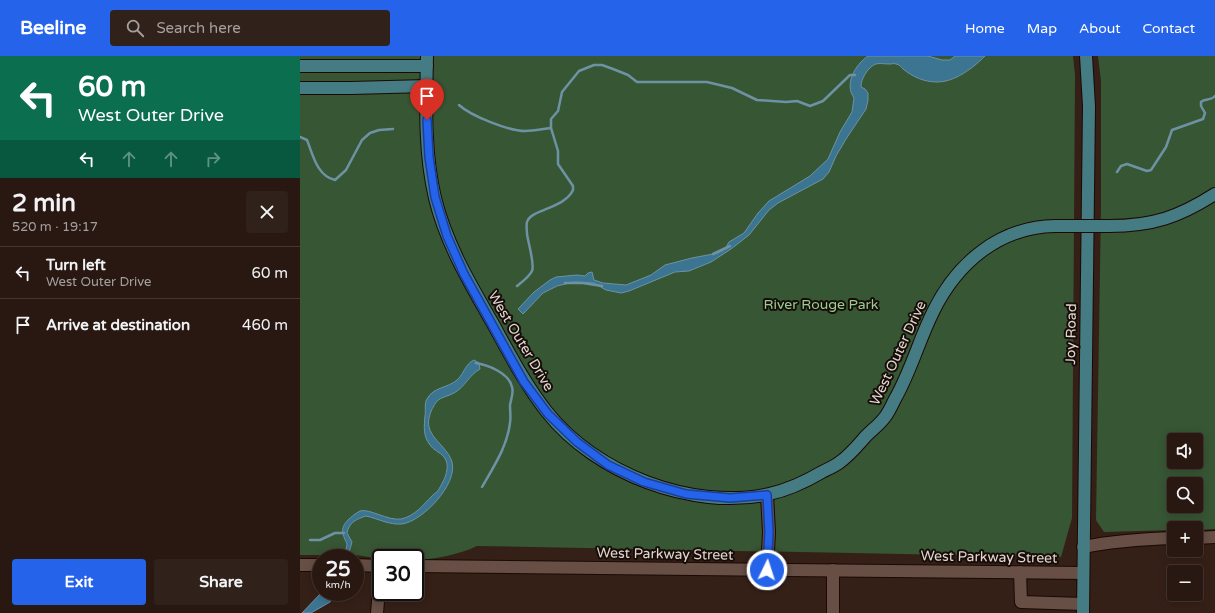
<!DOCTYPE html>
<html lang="en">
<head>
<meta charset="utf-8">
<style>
	body { margin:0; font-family:"Varela Round",sans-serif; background:#30211a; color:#f1f3f6; height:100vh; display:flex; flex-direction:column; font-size:15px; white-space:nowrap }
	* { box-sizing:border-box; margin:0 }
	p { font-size:13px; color:#a5a09f }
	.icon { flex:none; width:22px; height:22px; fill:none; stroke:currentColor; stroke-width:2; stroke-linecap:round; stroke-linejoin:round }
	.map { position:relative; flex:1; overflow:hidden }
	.drawer { display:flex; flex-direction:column; background:#281811; width:300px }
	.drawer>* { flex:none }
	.hud { background:#0b6e4f; color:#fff; overflow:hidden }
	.fabs { position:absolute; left:867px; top:377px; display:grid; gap:8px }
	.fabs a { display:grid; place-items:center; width:36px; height:36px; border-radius:4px; background:#281811; box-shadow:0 2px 10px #0003,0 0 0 1px #443731; font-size:20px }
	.speed { position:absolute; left:12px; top:493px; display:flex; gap:8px; font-size:20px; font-weight:700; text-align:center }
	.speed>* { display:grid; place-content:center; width:52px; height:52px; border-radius:50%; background:#281811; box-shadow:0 2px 10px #0003,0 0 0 1px #443731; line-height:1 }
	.speed small { font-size:10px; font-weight:400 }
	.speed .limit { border:2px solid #111; border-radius:6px; background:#fff; color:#111 }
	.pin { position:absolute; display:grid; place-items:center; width:34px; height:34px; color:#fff; margin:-41px -17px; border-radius:50% 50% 50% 0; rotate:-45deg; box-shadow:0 0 4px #0007 }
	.pin .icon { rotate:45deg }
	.me { position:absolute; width:44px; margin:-22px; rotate:4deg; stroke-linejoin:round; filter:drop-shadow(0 0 3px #0008) }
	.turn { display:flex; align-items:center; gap:14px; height:84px; padding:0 12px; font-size:18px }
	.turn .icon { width:52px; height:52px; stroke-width:2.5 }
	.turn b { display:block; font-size:28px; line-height:34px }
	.lanes { display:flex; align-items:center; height:38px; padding:0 12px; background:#0003; justify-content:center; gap:20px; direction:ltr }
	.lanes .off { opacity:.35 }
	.round { display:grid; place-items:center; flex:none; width:42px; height:42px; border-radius:4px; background:#30211a }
	.summary { display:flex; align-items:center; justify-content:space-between; height:68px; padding:0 12px }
	h1 { font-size:24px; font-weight:700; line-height:30px }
	.button { display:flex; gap:8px; margin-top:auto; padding:8px 12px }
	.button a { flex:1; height:46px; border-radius:4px; background:#2563eb; color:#fff; font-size:16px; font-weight:700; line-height:46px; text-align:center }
	.button a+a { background:#30211a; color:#f1f3f6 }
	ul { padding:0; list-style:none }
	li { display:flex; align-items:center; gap:12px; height:52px; padding:0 12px; border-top:1px solid #443731 }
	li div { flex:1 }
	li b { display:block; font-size:15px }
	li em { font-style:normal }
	header { display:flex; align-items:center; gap:24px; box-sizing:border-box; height:56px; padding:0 20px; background:#2563eb; color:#fff }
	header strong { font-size:19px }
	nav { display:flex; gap:22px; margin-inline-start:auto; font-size:14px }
	.search { width:280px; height:36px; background:#30211a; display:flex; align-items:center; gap:10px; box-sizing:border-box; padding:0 14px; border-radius:4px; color:#a5a09f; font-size:15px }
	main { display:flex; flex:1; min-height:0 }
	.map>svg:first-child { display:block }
	.green { fill:#375634; fill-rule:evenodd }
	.water { fill:#3c7591; stroke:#6e92a4 }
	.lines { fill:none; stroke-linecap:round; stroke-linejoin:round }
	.stream { stroke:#6e92a4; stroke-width:2.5 }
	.minor-casing { stroke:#1c0903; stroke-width:14 }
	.major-casing { stroke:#1c0903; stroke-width:14 }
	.minor { stroke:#674f45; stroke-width:12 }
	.major { stroke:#457b82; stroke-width:12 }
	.major-bridge-casing { stroke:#1c0903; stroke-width:14; stroke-linecap:butt }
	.major-bridge { stroke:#457b82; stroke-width:12 }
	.route-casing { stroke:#184099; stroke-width:10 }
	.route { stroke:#2563eb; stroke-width:7 }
	.labels { text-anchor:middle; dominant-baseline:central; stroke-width:4; stroke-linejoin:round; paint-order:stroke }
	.park-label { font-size:14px; fill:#98cf91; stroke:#160d09 }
	.street-label { font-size:14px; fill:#e3d5cf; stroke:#160d09 }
</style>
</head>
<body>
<header>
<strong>Beeline</strong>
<div class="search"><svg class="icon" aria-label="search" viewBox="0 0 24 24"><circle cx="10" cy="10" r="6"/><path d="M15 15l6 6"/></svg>Search here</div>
<nav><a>Home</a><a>Map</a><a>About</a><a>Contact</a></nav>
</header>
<main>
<section class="drawer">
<div class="hud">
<div class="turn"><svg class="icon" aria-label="left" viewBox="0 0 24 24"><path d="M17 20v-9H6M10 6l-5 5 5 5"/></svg><div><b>60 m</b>West Outer Drive</div></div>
<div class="lanes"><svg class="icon" aria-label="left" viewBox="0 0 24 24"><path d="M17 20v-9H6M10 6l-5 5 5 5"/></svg><svg class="icon off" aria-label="ahead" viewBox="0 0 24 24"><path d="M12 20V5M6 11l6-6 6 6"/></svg><svg class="icon off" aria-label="ahead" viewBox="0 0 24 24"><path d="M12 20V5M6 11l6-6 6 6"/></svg><svg class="icon off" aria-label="right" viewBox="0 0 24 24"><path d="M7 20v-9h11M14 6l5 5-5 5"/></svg></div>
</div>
<div class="summary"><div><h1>2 min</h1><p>520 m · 19:17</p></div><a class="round"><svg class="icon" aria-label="close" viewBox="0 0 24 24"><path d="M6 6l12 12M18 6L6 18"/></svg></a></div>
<ul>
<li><svg class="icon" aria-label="left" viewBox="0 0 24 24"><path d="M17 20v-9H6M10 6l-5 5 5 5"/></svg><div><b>Turn left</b><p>West Outer Drive</p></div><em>60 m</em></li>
<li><svg class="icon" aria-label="arrive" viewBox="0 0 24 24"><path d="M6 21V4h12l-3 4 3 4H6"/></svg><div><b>Arrive at destination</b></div><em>460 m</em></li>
</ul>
<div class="button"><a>Exit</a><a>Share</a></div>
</section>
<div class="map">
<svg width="915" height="557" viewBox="0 0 915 557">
	<rect width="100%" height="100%" fill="#352017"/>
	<!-- green -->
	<g class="green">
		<path d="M0,0H773L775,19L772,462L761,501L177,490C158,499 136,503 115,504V502L81,503L56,499H0Z"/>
		<path d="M798,0H915V473L896,474V472H874V474L804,476L796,464L801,151V25ZM874,384H896V406H874ZM874,428H896V450H874Z"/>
	</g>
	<!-- water -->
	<g class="water">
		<path d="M568,0H628L642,4H650L655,0H685C673,12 655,26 637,26C624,26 613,21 603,13C601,11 599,8 596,8C594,7 592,8 590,8C579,8 576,5 568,14C564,19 561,25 561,31L565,33L568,37V44L566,53L546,83L536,100L529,116L523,123L478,147L469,154L449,179L431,193L411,206L389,215L375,216L329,235L321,237L306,234L294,227L274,226L257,230L243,237L223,258L218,253L234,236L250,224L256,221L277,219L285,220L288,217L292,216L294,224L303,227L326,229L351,219L365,209L392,202L418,197L425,193L429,186L444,177L458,157L469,145L510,120L528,103L540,76L552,56L554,42C544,28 555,9 568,0Z"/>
		<path d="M174,304L179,307L180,313C169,319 165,331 154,337C149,340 141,341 137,345C134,349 130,356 129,362C125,381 147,389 152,406C158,428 123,465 102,468C89,469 79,463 66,460C57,463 49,466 47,477L52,486L48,500H45L47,488C43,479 39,473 48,464C51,461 56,457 60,455C69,452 88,465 101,463C115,460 123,449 132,440C133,438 136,437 137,436C143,427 152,411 144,401C140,396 133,394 130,389C123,380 124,371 125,360C126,355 124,347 127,343C133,331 148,332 157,324C164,318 165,308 174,304Z"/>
		<polygon points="22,536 33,536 30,546 11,557 2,557"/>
	</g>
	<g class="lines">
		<!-- stream -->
		<g class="stream">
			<path d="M159,49C171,60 209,75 225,75C234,75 242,73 251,72"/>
			<path d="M0,81L7,84C13,99 17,120 35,124L46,114L62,84L70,77L79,74L93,73"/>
			<path d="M817,116L821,110L827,108L847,115L851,114L866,91L872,74L903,63L905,57L901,50V46C905,42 911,45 915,40"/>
			<polyline points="413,198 430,190"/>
			<polyline points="265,227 283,227 302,230"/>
			<path d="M217,230C222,226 229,221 232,215C235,209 228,186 227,178C227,174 226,170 227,166C231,153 264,153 273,134V130L258,108V95L251,72V63L258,55L262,36L279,15L294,9H302L313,13L328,19L337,26H407L432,32L457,44L486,46L497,45L510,50L523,45L550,19H555"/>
			<path d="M176,307C188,309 209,317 212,331C214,336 211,343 210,349C210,355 211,361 210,367C207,391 194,410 182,431"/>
			<polyline points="10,484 20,484 35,477 44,477"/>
		</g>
		<defs>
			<g id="minor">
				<polyline points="896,482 915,481"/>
				<path d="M783,491C813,485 844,483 874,482"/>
				<polyline points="0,509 21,509"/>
				<polyline points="55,509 81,510"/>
				<polyline points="115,510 783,517"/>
				<polyline points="467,514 469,476 467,439"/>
				<polyline points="720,516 721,546 783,548"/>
				<polyline points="77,557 81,510"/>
				<polyline points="533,557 533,514"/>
			</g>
			<g id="major">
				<path d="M127,0C126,47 124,96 135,142C146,187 169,226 192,266C209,297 225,328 247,356C295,417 392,455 469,438C488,434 505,426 522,416C528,413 535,410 540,406C550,399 558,389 566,380C572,374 580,368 585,361C589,356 592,349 595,343C611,315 619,284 633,256C657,207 699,171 755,170"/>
				<polyline points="0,10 127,10"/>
				<polyline points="0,32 51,32 127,30"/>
				<path d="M809,170C853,170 879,161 915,138"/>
				<polyline points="783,557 789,50 786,0"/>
			</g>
		</defs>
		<!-- minor casing -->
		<use href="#minor" class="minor-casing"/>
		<!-- major casing -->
		<use href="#major" class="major-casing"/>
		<!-- minor -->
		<use href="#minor" class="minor"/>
		<!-- major -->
		<use href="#major" class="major"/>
		<defs>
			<polyline id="major-bridge" points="755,170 809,170"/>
		</defs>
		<!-- major-bridge casing -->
		<use href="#major-bridge" class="major-bridge-casing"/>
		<!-- major-bridge -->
		<use href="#major-bridge" class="major-bridge"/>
	</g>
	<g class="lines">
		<defs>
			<polyline id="route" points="127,64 129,101 135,141 147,180 164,218 224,326 248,358 277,386 308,409 344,426 386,438 430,442 467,439 469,476 467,514"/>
		</defs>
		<!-- route casing -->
		<use href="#route" class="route-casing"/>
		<!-- route -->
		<use href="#route" class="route"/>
	</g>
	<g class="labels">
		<!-- park labels -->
		<g class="park-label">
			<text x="521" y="248">River Rouge Park</text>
		</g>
		<!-- street labels -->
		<g class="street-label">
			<text transform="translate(771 278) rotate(-89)">Joy Road</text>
			<text transform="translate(221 285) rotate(59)">West Outer Drive</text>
			<text transform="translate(598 297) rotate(-65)">West Outer Drive</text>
			<text transform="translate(365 498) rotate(1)">West Parkway Street</text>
			<text transform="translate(689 501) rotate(1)">West Parkway Street</text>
		</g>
	</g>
</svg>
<div class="fabs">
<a><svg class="icon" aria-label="sound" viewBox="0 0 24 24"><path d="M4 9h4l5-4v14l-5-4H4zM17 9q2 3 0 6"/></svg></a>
<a><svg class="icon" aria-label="search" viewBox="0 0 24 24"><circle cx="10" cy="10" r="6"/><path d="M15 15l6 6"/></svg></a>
<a>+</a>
<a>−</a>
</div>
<div class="speed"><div>25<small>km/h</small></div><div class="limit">30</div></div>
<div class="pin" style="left:127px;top:64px;background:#d93025"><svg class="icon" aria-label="arrive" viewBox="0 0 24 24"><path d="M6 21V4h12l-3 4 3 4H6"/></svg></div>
<svg class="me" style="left:467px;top:514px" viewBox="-20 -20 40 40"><circle r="17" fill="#2563eb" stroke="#fff" stroke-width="3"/><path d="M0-11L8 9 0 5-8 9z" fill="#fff"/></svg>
</div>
</main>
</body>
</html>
